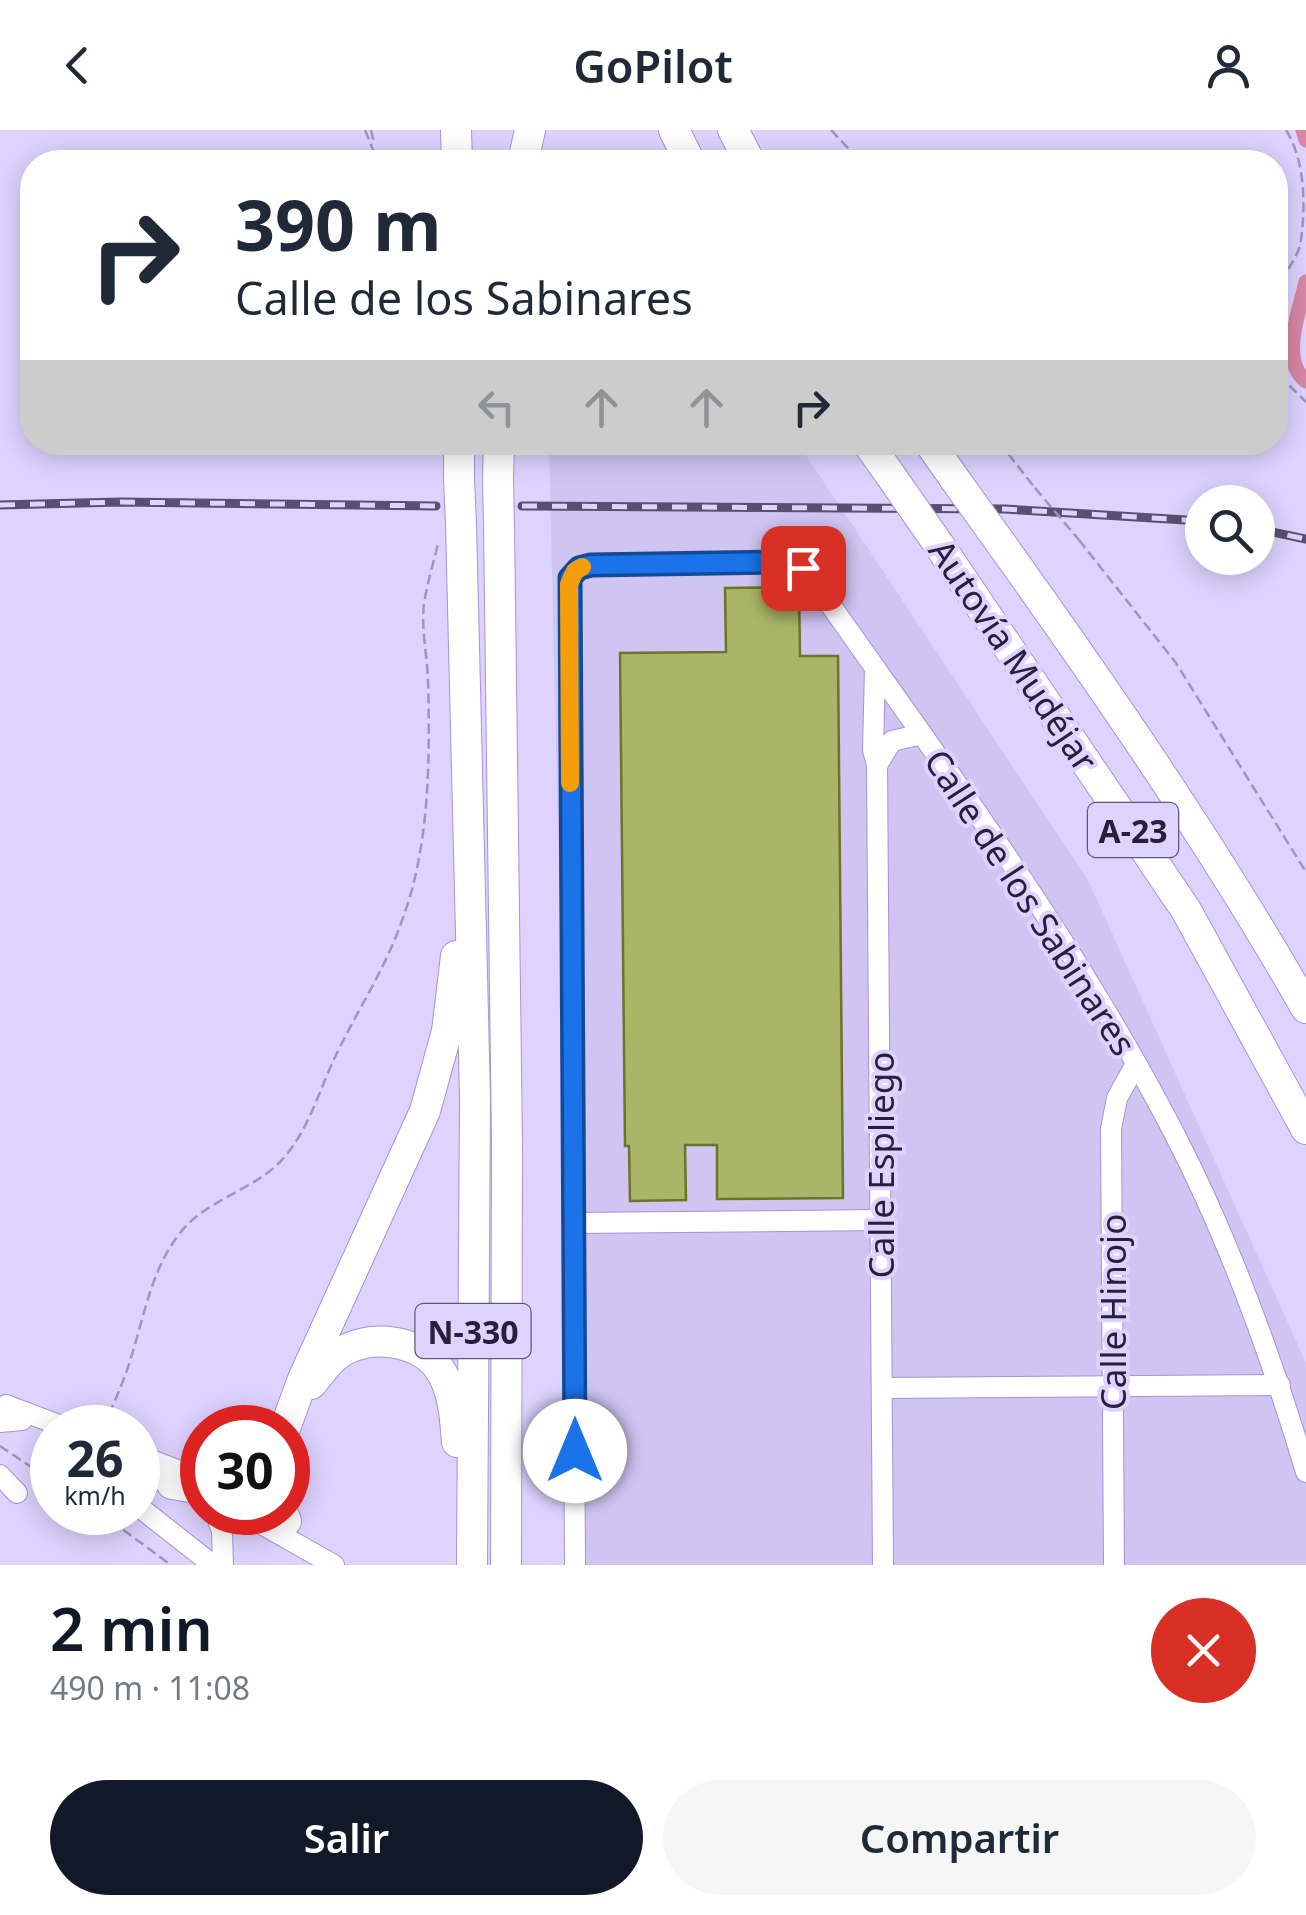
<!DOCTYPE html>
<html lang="es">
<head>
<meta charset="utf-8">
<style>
	body { margin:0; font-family:"Noto Sans",sans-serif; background:#f6f6f7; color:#1f2937; height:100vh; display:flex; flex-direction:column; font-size:38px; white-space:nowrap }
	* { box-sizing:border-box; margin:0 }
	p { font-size:32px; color:#747a83 }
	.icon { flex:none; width:55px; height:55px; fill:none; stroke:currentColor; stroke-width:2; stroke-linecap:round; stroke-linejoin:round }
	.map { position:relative; height:1435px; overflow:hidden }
	.sheet { display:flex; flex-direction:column; background:#fff; flex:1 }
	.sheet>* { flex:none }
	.top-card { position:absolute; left:20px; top:20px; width:1268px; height:305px; border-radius:40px; box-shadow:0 5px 25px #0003; background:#fff; color:#1f2937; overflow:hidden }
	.controls { position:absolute; left:1185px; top:355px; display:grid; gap:20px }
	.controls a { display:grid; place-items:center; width:90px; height:90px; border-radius:50%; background:#fff; box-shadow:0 5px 25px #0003; font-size:50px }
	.speed { position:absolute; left:30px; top:1275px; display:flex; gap:20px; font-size:50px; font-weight:700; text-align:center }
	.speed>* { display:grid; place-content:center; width:130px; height:130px; border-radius:50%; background:#fff; box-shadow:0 5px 25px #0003; line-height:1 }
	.speed small { font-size:25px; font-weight:400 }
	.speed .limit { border:15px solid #d22; background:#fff; color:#111 }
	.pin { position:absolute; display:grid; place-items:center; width:85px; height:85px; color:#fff; margin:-42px; border-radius:20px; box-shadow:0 5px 15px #0006 }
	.me { position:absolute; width:110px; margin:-55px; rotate:0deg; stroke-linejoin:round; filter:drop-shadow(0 0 8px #0008) }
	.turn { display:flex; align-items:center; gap:35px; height:210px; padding:0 50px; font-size:45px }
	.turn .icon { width:130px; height:130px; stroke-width:2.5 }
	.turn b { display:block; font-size:70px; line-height:85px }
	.lanes { display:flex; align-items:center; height:95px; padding:0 50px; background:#0003; justify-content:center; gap:50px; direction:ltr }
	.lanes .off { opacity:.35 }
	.round { display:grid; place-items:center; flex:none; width:105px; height:105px; border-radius:52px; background:#f6f6f7 }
	.summary { display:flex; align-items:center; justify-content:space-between; height:170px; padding:0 50px }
	h1 { font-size:60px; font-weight:600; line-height:75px; color:#111827 }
	.primary-button { display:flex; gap:20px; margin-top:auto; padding:20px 50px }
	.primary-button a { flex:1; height:115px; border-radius:60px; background:#111827; color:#fff; font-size:40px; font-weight:600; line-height:115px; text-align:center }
	.primary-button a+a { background:#f6f6f7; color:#1f2937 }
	header { display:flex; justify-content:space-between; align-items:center; height:130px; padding:0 50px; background:#fff; font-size:45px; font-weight:600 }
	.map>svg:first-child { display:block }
	.built { fill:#cfc4f2 }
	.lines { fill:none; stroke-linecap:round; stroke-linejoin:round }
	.canal { stroke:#d787a5; stroke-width:15 }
	.building { fill:#aab667; stroke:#6b7429; stroke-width:2.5 }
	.minor-casing { stroke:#a593d7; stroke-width:22 }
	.highway-casing { stroke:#a593d7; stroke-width:32 }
	.path { stroke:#9e95bb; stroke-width:2.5; stroke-dasharray:10 5; stroke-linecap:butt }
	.minor { stroke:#fff; stroke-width:20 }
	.highway { stroke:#fff; stroke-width:30 }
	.rail-casing { stroke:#585070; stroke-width:9 }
	.rail { stroke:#ddd3fe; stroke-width:5; stroke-dasharray:15; stroke-linecap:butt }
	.highway-bridge-casing { stroke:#a593d7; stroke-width:32; stroke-linecap:butt }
	.path-bridge { stroke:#9e95bb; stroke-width:2.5; stroke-dasharray:10 5; stroke-linecap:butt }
	.highway-bridge { stroke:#fff; stroke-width:30 }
	.route-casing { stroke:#114b97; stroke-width:25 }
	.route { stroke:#1a73e8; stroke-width:18 }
	.slow { stroke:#f59e0b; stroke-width:18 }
	.labels { text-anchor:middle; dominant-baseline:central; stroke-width:8; stroke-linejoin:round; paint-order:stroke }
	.shield { fill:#ddd3fe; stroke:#5e5676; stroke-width:2.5 }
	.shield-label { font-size:32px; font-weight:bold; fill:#27203b }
	.street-label { font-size:35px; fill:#27203b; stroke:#ddd3fe }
</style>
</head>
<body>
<header><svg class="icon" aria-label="back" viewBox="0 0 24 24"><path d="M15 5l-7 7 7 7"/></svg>GoPilot<svg class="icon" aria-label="person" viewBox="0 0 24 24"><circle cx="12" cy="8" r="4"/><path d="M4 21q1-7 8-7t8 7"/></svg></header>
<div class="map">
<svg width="1306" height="1435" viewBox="0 0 1306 1435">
	<rect width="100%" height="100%" fill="#ddd3fe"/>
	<!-- built -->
	<polygon class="built" points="549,313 798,313 1088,750 1306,1233 1306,1435 575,1435"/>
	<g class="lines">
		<!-- canal -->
		<g class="canal">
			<polyline points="1303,0 1306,10"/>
			<path d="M1306,152C1300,179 1279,231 1306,251"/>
		</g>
	</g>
	<!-- building -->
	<polygon class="building" points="799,457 800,526 838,526 843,1068 717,1069 717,1015 685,1015 686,1070 630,1071 629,1016 625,1016 620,523 726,522 725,458"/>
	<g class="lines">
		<defs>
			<g id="minor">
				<polyline points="875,538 873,620 877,635 883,1435"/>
				<polyline points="877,635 892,611 922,604"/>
				<polyline points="574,1093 880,1090"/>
				<polyline points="882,1258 1280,1255"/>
				<polyline points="6,1275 67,1298"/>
				<polyline points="0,1292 22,1290"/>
				<polyline points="138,1325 201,1349"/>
				<polyline points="138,1341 182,1358"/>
				<polyline points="0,1345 17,1363"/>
				<polyline points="138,1376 213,1435"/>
				<polyline points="215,1382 222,1401 223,1435"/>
				<polyline points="240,1382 334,1435"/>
				<path d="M575,1435L569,454L575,441L591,435L781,432L803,438L813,450C939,630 1073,807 1174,1003C1230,1111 1271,1225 1306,1342"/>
				<polyline points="1114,1435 1111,999 1117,968 1136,934"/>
			</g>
			<g id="highway">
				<polyline points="456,0 457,32"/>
				<polyline points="674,0 690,32"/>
				<polyline points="733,0 750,32"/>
				<polyline points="523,32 530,0"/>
				<polyline points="459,312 459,349"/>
				<polyline points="867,312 891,346"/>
				<polyline points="929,312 954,348"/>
				<polyline points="498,349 499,312"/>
				<polyline points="461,394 475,967 472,1435"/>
				<polyline points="499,395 507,1014 506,1435"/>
				<polyline points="939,415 1186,780 1306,999"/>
				<path d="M1002,415C1110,566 1214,717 1306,878"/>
				<path d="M311,1254C319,1245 327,1233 337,1225C366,1202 424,1209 442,1243C454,1264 455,1288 457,1312"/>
				<polyline points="285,1298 303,1249 425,981 447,901 456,826"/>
				<polyline points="172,1354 202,1359"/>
				<polyline points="282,1382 286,1391"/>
			</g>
		</defs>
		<!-- minor casing -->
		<use href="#minor" class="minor-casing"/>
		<!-- highway casing -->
		<use href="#highway" class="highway-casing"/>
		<!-- path -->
		<g class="path">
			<polyline points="365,0 378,32"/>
			<polyline points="371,0 374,13"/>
			<polyline points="831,0 861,32"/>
			<path d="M1275,166C1280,148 1294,134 1300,116C1306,80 1306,32 1286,0"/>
			<polyline points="1275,214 1284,250 1306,272"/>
			<polyline points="999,312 1035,358"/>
			<polyline points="1079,410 1176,533 1306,742"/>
			<path d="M103,1298C112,1277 122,1256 129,1234C143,1192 150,1143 177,1107C203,1070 249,1063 280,1032C308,1003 319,960 336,925C360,875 387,837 405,782C430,710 430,625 428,549C427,525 421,498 424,474C427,454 433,434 438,414"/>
			<polyline points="0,1316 52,1351"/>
			<polyline points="99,1382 171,1435"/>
		</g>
		<!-- minor -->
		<use href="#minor" class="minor"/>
		<!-- highway -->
		<use href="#highway" class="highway"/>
		<defs>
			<g id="rail">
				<polyline points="0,375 120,372 436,376"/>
				<polyline points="522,376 1005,379 1202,391"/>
				<polyline points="1258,399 1306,409"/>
			</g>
		</defs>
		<!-- rail casing -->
		<use href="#rail" class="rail-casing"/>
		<!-- rail -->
		<use href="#rail" class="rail"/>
		<defs>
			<g id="highway-bridge">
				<polyline points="891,346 939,415"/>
				<polyline points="954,348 1002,415"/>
				<polyline points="459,349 461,394"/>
				<polyline points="498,349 499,395"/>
			</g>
		</defs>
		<!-- highway-bridge casing -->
		<use href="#highway-bridge" class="highway-bridge-casing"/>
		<!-- path-bridge -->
		<polyline class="path-bridge" points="1035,358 1079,410"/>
		<!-- highway-bridge -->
		<use href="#highway-bridge" class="highway-bridge"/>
	</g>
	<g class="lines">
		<defs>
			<polyline id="route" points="575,1321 570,448 579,438 591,435 781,432 803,438"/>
		</defs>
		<!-- route casing -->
		<use href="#route" class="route-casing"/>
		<!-- route -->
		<use href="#route" class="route"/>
		<!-- slow -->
		<polyline class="slow" points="570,653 569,454 575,441 582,437"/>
	</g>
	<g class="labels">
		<!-- shield labels -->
		<g class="shield">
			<rect x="1088" y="673" width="90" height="54" rx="8"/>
			<rect x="415.5" y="1174" width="115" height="54" rx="8"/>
		</g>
		<g class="shield-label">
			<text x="1133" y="700">A-23</text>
			<text x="473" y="1201">N-330</text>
		</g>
		<!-- street labels -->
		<g class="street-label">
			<text transform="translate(1014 525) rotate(56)">Autovía Mudéjar</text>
			<text transform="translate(1031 772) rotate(57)">Calle de los Sabinares</text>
			<text transform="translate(880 1035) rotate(-90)">Calle Espliego</text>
			<text transform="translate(1112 1182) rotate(-90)">Calle Hinojo</text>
		</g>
	</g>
</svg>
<div class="controls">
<a><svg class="icon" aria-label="search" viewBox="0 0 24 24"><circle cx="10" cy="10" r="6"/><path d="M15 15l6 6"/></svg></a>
</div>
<div class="speed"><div>26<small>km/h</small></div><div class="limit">30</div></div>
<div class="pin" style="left:803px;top:438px;background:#d93025"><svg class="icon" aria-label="arrive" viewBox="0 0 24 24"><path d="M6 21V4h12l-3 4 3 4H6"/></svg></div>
<svg class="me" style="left:575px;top:1321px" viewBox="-20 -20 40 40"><circle r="19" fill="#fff"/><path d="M0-13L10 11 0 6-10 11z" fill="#1a73e8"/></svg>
<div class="top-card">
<div class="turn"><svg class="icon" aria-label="right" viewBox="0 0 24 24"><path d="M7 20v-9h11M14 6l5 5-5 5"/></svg><div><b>390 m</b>Calle de los Sabinares</div></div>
<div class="lanes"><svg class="icon off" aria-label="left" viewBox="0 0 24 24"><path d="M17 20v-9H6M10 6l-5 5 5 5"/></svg><svg class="icon off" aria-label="ahead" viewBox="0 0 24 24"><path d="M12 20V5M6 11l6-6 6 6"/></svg><svg class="icon off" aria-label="ahead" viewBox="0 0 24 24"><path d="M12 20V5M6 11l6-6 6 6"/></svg><svg class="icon" aria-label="right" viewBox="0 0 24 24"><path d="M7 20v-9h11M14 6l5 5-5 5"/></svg></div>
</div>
</div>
<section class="sheet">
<div class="summary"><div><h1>2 min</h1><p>490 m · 11:08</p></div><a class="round" style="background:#d93025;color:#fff"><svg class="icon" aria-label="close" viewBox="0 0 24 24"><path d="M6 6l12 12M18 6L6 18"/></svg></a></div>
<div class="primary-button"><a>Salir</a><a>Compartir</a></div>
</section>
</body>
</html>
